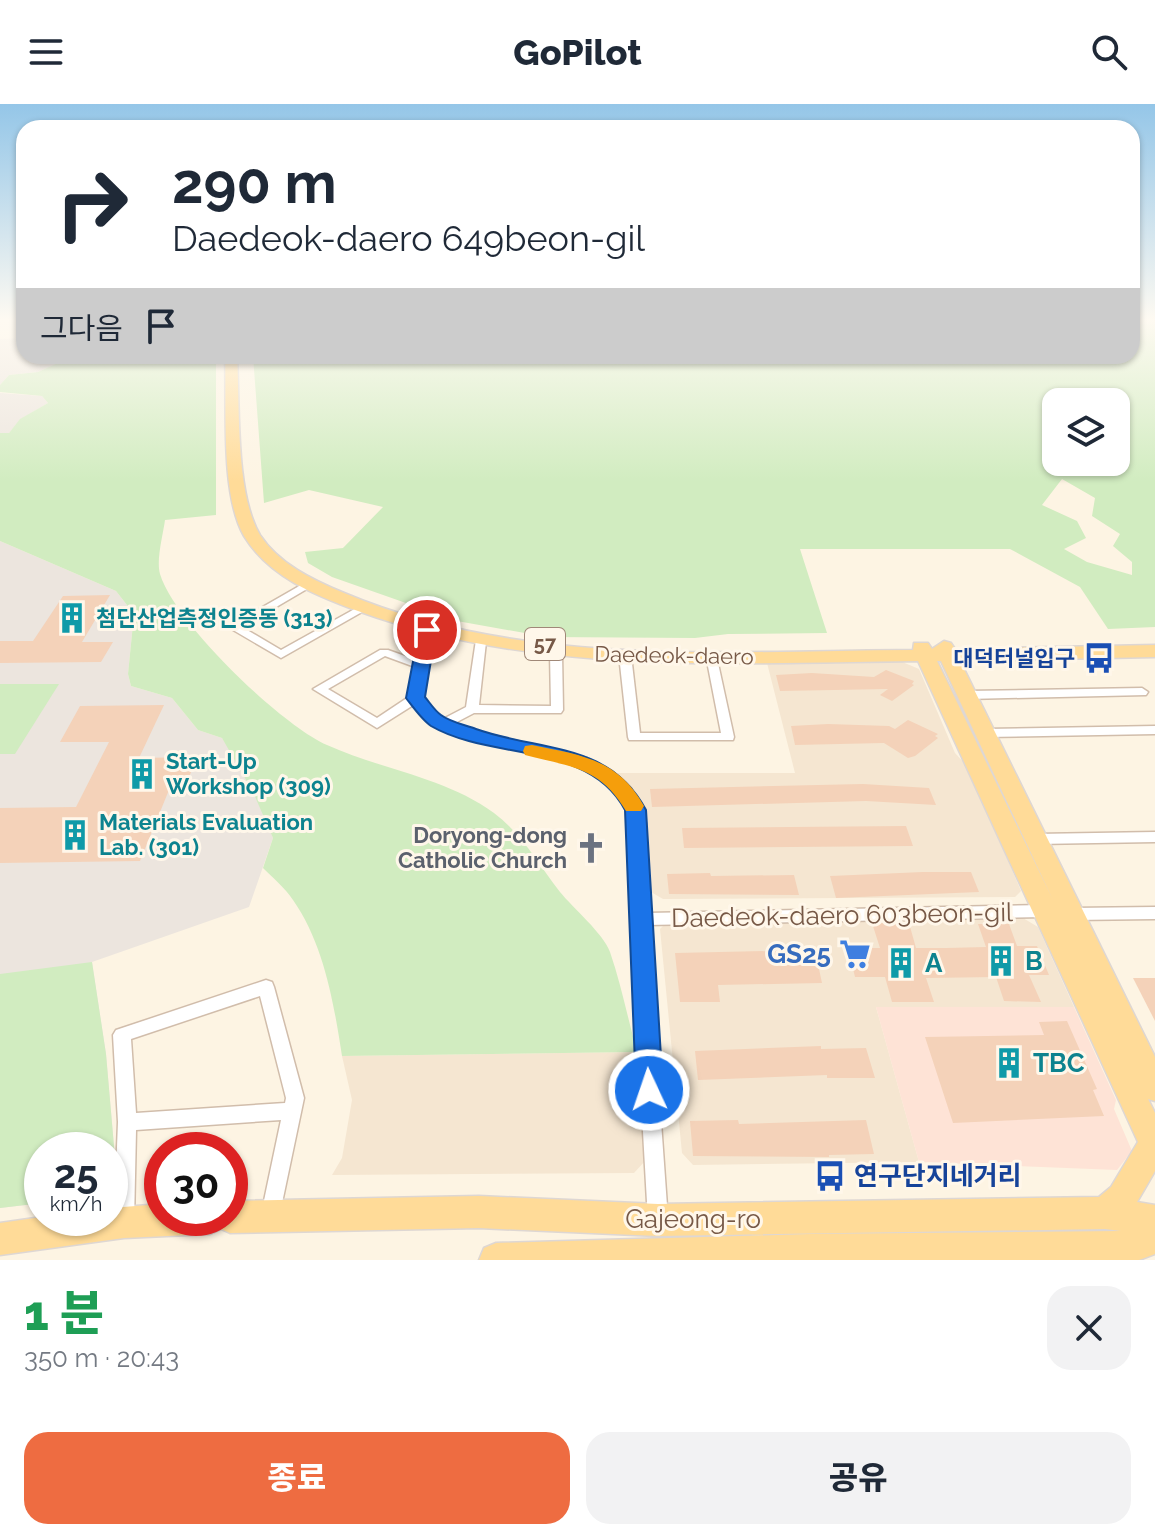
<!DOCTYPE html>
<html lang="ko">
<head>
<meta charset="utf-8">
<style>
	body { margin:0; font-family:Raleway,"Noto Sans KR",sans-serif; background:#f2f2f3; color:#1f2937; height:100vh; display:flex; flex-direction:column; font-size:30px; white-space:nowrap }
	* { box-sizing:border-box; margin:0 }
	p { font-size:26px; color:#747a83 }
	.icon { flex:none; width:44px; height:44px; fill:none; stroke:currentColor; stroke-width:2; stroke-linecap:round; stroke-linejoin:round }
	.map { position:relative; height:1156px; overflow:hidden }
	.panel { display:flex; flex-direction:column; background:#fff; flex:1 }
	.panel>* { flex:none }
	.top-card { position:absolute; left:16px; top:16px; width:1124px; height:244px; border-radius:24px; box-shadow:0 2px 6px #0004; background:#fff; color:#1f2937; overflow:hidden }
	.fabs { position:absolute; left:1042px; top:284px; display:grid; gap:16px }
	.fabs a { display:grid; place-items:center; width:88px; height:88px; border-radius:16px; background:#fff; box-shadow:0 2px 6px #0004; font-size:40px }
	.speed { position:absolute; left:24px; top:1028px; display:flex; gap:16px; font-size:40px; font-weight:700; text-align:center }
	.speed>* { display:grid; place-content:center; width:104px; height:104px; border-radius:50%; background:#fff; box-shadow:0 2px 6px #0004; line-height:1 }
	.speed small { font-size:20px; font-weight:400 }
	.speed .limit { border:12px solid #d22; background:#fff; color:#111 }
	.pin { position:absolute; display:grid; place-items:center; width:68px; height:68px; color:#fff; margin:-34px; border:4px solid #fff; border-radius:50%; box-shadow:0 2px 8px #0007 }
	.me { position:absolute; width:88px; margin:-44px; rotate:357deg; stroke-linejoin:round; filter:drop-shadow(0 0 6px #0008) }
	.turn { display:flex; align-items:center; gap:28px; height:168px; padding:0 24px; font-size:36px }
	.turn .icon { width:104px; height:104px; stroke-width:2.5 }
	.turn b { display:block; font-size:56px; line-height:68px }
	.then { display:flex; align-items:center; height:76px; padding:0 24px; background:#0003; gap:16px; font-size:30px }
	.round { display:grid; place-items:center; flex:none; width:84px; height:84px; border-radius:24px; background:#f2f2f3 }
	.summary { display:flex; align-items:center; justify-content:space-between; height:136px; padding:0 24px }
	h1 { font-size:48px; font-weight:800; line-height:60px; color:#1e9e55 }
	.action { display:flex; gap:16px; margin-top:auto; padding:16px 24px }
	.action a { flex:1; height:92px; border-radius:24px; background:#ee6c41; color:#fff; font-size:32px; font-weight:800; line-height:92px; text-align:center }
	.action a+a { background:#f2f2f3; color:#1f2937 }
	header { display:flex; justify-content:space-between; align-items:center; height:104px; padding:0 24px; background:#fff; font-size:36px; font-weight:800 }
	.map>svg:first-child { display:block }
	.residential { fill:#f5e6d1 }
	.commercial { fill:#fee3d6 }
	.industrial { fill:#ece5de }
	.green { fill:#d1ecc0; fill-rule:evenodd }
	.building { fill:#f4d2b9 }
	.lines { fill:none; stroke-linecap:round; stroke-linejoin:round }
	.minor-casing { stroke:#d1bdab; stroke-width:3 }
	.primary-casing { stroke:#ded7d3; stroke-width:3 }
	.minor { fill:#fff; fill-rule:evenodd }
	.primary { fill:#ffdb98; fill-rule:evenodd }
	.route { fill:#1a73e8; stroke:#114b97; stroke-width:2 }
	.slow { fill:#f59e0b }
	.labels { text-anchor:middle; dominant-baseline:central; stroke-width:6; stroke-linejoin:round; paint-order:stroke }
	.shield { fill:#fff7ea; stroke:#a08878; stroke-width:2 }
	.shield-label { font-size:20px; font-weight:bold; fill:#775947 }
	.culture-label { font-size:22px; font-weight:bold; fill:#0d838f; stroke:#fff7ea; text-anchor:start }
	.street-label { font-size:22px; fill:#775947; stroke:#fff7ea }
	.transit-label { font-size:22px; font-weight:bold; fill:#164399; stroke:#fff7ea; text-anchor:end }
	.worship-label { font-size:22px; font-weight:bold; fill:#5b616d; stroke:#fff7ea; text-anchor:end }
	.near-street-label { font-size:26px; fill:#775947; stroke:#fff7ea }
	.near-shop-label { font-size:26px; font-weight:bold; fill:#366cbe; stroke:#fff7ea; text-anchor:end }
	.near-culture-label { font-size:26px; font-weight:bold; fill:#0d838f; stroke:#fff7ea; text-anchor:start }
	.near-transit-label { font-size:26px; font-weight:bold; fill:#164399; stroke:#fff7ea; text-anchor:start }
</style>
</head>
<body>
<header><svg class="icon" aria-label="menu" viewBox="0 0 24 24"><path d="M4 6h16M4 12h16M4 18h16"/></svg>GoPilot<svg class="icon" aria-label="search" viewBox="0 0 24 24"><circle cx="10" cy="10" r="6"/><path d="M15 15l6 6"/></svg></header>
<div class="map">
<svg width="1155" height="1156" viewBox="0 0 1155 1156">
	<rect width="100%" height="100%" fill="#fdf4e3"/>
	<!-- residential -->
	<g class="residential">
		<polygon points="766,555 900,557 919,565 955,649 968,663 1021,787 1015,793 663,795 651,788 645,712 625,678 614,669 795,669"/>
		<polygon points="1023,814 1038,823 1074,903 876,903 919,1058 693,1061 682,1049 660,825 668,817"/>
		<polygon points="637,948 645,1057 634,1069 332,1071 342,1054 352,996 342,952"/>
	</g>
	<!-- commercial -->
	<polygon class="commercial" points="876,903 1074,903 1116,996 1114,1005 1132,1047 1117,1066 919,1058"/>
	<!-- industrial -->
	<g class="industrial">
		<polygon points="24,234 24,252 73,252 38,268 9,271 0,281 0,235"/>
		<polygon points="0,289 42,292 48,299 21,315 9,329 0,329"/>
		<polygon points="0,437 116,487 134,510 128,570 131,582 172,594 198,626 222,634 251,674 273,734 249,803 92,858 106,950 117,1077 110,1082 110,1046 42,1046 42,1099 0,1104"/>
	</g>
	<!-- green -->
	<g class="green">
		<path d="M1132,216H1155V523L1108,525L1080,483L1010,445H800L827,529L728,530L695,534L547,533L457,517L332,473L308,459L305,448L343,444L383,403L309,386L264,399L253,252H1132ZM1056,298H1116V358H1056ZM1062,375L1095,394L1092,412L1120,430L1113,442L1132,458V471L1087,458L1064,445L1086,434L1077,417L1042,401Z"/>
		<path d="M73,252H216V411L165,416C163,431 156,456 160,470C175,519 281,621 327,641C382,666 445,673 494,709C523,731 538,760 560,788C573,804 603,829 610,848C621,880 628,915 637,948L342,952C334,900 324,840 293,796C285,784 273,774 263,764L273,734L253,688L222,634L198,626L172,594L131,582L128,570L134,510L116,487L0,437V329H9L20,315L48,299L42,292L0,288V281L9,271L38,268Z"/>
		<polygon points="0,580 59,580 15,650 0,650"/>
		<polygon points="92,858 106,950 117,1077 110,1082 110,1046 42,1046 42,1099 0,1104 0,870"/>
	</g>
	<!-- building -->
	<g class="building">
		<polygon points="110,491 82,538 113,538 101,558 0,559 0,537 33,537 63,492"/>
		<polygon points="886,566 914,577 912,580 914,581 892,597 880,591 888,585 780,587 776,571 812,569 874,573"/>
		<polygon points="164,601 139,654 197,653 184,686 169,686 140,757 0,759 0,704 76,703 109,638 60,638 80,602"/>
		<polygon points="908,616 938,630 935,632 938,634 915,652 908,654 884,639 795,641 791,622 828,620 889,622 895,625"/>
		<polygon points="863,680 929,684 936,701 866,697 652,703 650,685"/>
		<polygon points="906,722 913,742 684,744 682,724"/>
		<polygon points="923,768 971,768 979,788 836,794 830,772"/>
		<polygon points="710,769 711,772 794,771 799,791 669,790 667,770"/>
		<polygon points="872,819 909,819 916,844 946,844 986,843 978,820 1009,820 1017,842 1037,842 1049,871 1029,871 1041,898 1004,897 996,873 926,874 934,898 892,898 885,873 855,873 848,844 880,844"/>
		<polygon points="815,846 822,879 718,881 720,898 680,898 675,849"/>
		<polygon points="1133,874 1155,874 1155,917"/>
		<polygon points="1067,917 1097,985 1093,986 1104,1012 953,1019 925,933 1044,931 1039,918"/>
		<polygon points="821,942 821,945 866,944 875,974 827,974 827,971 698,976 695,947"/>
		<polygon points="738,1016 739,1020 866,1016 874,1050 829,1051 829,1053 693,1052 690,1017"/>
	</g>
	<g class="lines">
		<defs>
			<g id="minor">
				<polygon points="308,477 312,478 313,480 312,482 242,523 281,546 360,502 368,502 369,504 281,554 228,523"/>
				<path d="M427,523L433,526L422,594L443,615L466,603L476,536L480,535L486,538L479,601L551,602L550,549L556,546L560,547L562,549L563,606L561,609H474L455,619L480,628L587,654L612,667L631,684L646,719L647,809L1045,801L1050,803L1053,807L1050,811L1045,813L647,821L668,1116L665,1123L658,1126L651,1123L648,1116L631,815L632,719L620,689L602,673L578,660L471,634L432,620L415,600L377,624L313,585L380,546H388L416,556L421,526ZM385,552L415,563L410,592L377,614L328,585Z"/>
				<polygon points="625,548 631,551 640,629 721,629 706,552 708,550 716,550 734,633 733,636 629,636 628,633 619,551"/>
				<polygon points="1142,584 1148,588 1146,591 967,595 961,591 967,587"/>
				<polygon points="1155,622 1155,630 985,633 979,629 985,625"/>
				<polygon points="1155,728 1155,738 1036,740 1031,739 1029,735 1031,731 1036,730"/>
				<polygon points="1155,803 1155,815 1072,816 1067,814 1064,810 1067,806 1072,804"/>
				<path d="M266,876L272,878L274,883L304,994L278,1118L271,1121L264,1118L261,1111L281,1016L136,1026L134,1118L131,1125L124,1128L117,1125L114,1118L118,1018L113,931L116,926ZM260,892L286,994L285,999L136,1009L131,935Z"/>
			</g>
			<path id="primary" d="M225,252H237C240,301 235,389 260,431C279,460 313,476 344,489C521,564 724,547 913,546L914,539H928L932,545L944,537L951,539L955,545L1155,541V553L960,557L1155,953V997L1148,995L1155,1009V1067L1137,1098L1155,1101V1150L1139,1156H479L484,1144L496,1139L811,1130L1121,1127L1105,1125L658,1132L479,1124L230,1129L221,1125L210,1130L124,1134L0,1151V1119L42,1113L110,1114V1104L162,1100V1114H230V1097L479,1092L658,1100L1099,1093L1111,1083L1138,1038L918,557C731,559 537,572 358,507C315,491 269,473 244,432C220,390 227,301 225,252ZM937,557H941L1053,796Z"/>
		</defs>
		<!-- minor casing -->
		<use href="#minor" class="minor-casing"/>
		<!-- primary casing -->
		<use href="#primary" class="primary-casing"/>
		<!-- minor -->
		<use href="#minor" class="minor"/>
		<!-- primary -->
		<use href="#primary" class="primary"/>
	</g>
	<!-- sky -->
	<linearGradient id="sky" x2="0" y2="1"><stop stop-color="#94c6e8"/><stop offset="0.57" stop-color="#fefaf2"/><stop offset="1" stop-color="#fefaf2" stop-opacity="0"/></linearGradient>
	<rect width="1155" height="378" fill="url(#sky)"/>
	<!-- route -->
	<path class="route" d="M427,521L436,526L425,593C430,599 435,607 441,611C450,618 465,621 476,625C541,648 609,637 646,706L663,986L659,995L649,998L640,995L636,986L625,706C589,637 491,657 431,622C422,616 413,603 406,594L419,526Z"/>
	<!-- slow -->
	<path class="slow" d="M532,641C581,651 618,655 644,702L641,707H626C600,663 571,663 525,651L523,647L525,642Z"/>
	<!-- icons -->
	<defs>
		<symbol id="building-bare" viewBox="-9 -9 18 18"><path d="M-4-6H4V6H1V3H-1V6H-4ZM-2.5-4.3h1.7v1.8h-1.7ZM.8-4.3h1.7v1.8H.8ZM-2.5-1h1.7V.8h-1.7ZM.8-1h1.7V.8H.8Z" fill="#0f9aa8" stroke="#fff7ea" stroke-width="2.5" paint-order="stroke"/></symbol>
		<symbol id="bus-bare" viewBox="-9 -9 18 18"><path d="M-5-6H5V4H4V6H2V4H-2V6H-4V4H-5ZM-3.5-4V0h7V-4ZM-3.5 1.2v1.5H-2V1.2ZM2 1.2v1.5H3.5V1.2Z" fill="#1a4fb4" stroke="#fff7ea" stroke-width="2.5" paint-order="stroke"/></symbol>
		<symbol id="church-bare" viewBox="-9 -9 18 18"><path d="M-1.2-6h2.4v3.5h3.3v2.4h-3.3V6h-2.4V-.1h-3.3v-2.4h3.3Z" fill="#6b7280" stroke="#fff7ea" stroke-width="2.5" paint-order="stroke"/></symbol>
		<symbol id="supermarket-bare" viewBox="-9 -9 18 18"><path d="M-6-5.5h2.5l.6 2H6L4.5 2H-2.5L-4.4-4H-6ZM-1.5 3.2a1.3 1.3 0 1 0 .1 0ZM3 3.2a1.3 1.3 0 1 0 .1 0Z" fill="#3f7fe0" stroke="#fff7ea" stroke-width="2.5" paint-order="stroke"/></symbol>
	</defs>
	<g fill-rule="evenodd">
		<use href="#building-bare" x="50" y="492" width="44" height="44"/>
		<use href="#bus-bare" x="1077" y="532" width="44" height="44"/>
		<use href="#building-bare" x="120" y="648" width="44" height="44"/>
		<use href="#building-bare" x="53" y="709" width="44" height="44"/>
		<use href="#church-bare" x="569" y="722" width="44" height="44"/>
		<use href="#supermarket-bare" x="833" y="828" width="44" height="44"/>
		<use href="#building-bare" x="979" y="835" width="44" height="44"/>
		<use href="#building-bare" x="879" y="837" width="44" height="44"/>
		<use href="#building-bare" x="987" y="937" width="44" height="44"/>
		<use href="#bus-bare" x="808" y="1050" width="44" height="44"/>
	</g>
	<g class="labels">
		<!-- shield labels -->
		<rect class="shield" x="525" y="524" width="40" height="32" rx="6"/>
		<g class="shield-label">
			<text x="545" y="540">57</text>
		</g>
		<!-- culture labels -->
		<g class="culture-label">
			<text x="96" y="514">첨단산업측정인증동 (313)</text>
			<text x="166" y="657">Start-Up<tspan x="166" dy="25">Workshop (309)</tspan></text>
			<text x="99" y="718">Materials Evaluation<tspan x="99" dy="25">Lab. (301)</tspan></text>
		</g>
		<!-- street labels -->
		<g class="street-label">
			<text transform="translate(674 551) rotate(1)">Daedeok-daero</text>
		</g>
		<!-- transit labels -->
		<g class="transit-label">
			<text x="1075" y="554">대덕터널입구</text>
		</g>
		<!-- worship labels -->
		<g class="worship-label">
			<text x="567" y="731">Doryong-dong<tspan x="567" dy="25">Catholic Church</tspan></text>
		</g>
		<!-- near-street labels -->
		<g class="near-street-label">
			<text transform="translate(842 811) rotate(-1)">Daedeok-daero 603beon-gil</text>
			<text x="693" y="1115">Gajeong-ro</text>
		</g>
		<!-- near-shop labels -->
		<g class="near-shop-label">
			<text x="831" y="850">GS25</text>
		</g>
		<!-- near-culture labels -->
		<g class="near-culture-label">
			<text x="1025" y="857">B</text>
			<text x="925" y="859">A</text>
			<text x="1033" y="959">TBC</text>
		</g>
		<!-- near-transit labels -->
		<g class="near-transit-label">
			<text x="854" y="1072">연구단지네거리</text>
		</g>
	</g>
</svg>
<div class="fabs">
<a><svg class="icon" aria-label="layers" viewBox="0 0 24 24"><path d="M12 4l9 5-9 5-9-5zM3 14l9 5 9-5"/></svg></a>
</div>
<div class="speed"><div>25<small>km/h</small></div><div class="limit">30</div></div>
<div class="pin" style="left:427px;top:526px;background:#d93025"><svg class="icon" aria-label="arrive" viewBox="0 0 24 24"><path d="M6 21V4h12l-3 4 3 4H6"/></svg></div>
<svg class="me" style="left:649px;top:986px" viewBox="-20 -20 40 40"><circle r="17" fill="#1a73e8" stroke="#fff" stroke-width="3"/><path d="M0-11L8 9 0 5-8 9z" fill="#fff"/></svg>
<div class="top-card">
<div class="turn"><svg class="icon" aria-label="right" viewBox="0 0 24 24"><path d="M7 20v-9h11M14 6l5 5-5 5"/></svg><div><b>290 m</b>Daedeok-daero 649beon-gil</div></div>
<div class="then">그다음<svg class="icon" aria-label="arrive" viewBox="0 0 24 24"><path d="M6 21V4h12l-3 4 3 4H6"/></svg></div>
</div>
</div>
<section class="panel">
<div class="summary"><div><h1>1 분</h1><p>350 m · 20:43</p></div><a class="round"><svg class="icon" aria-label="close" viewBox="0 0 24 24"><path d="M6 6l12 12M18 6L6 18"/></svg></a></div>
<div class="action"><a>종료</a><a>공유</a></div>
</section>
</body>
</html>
